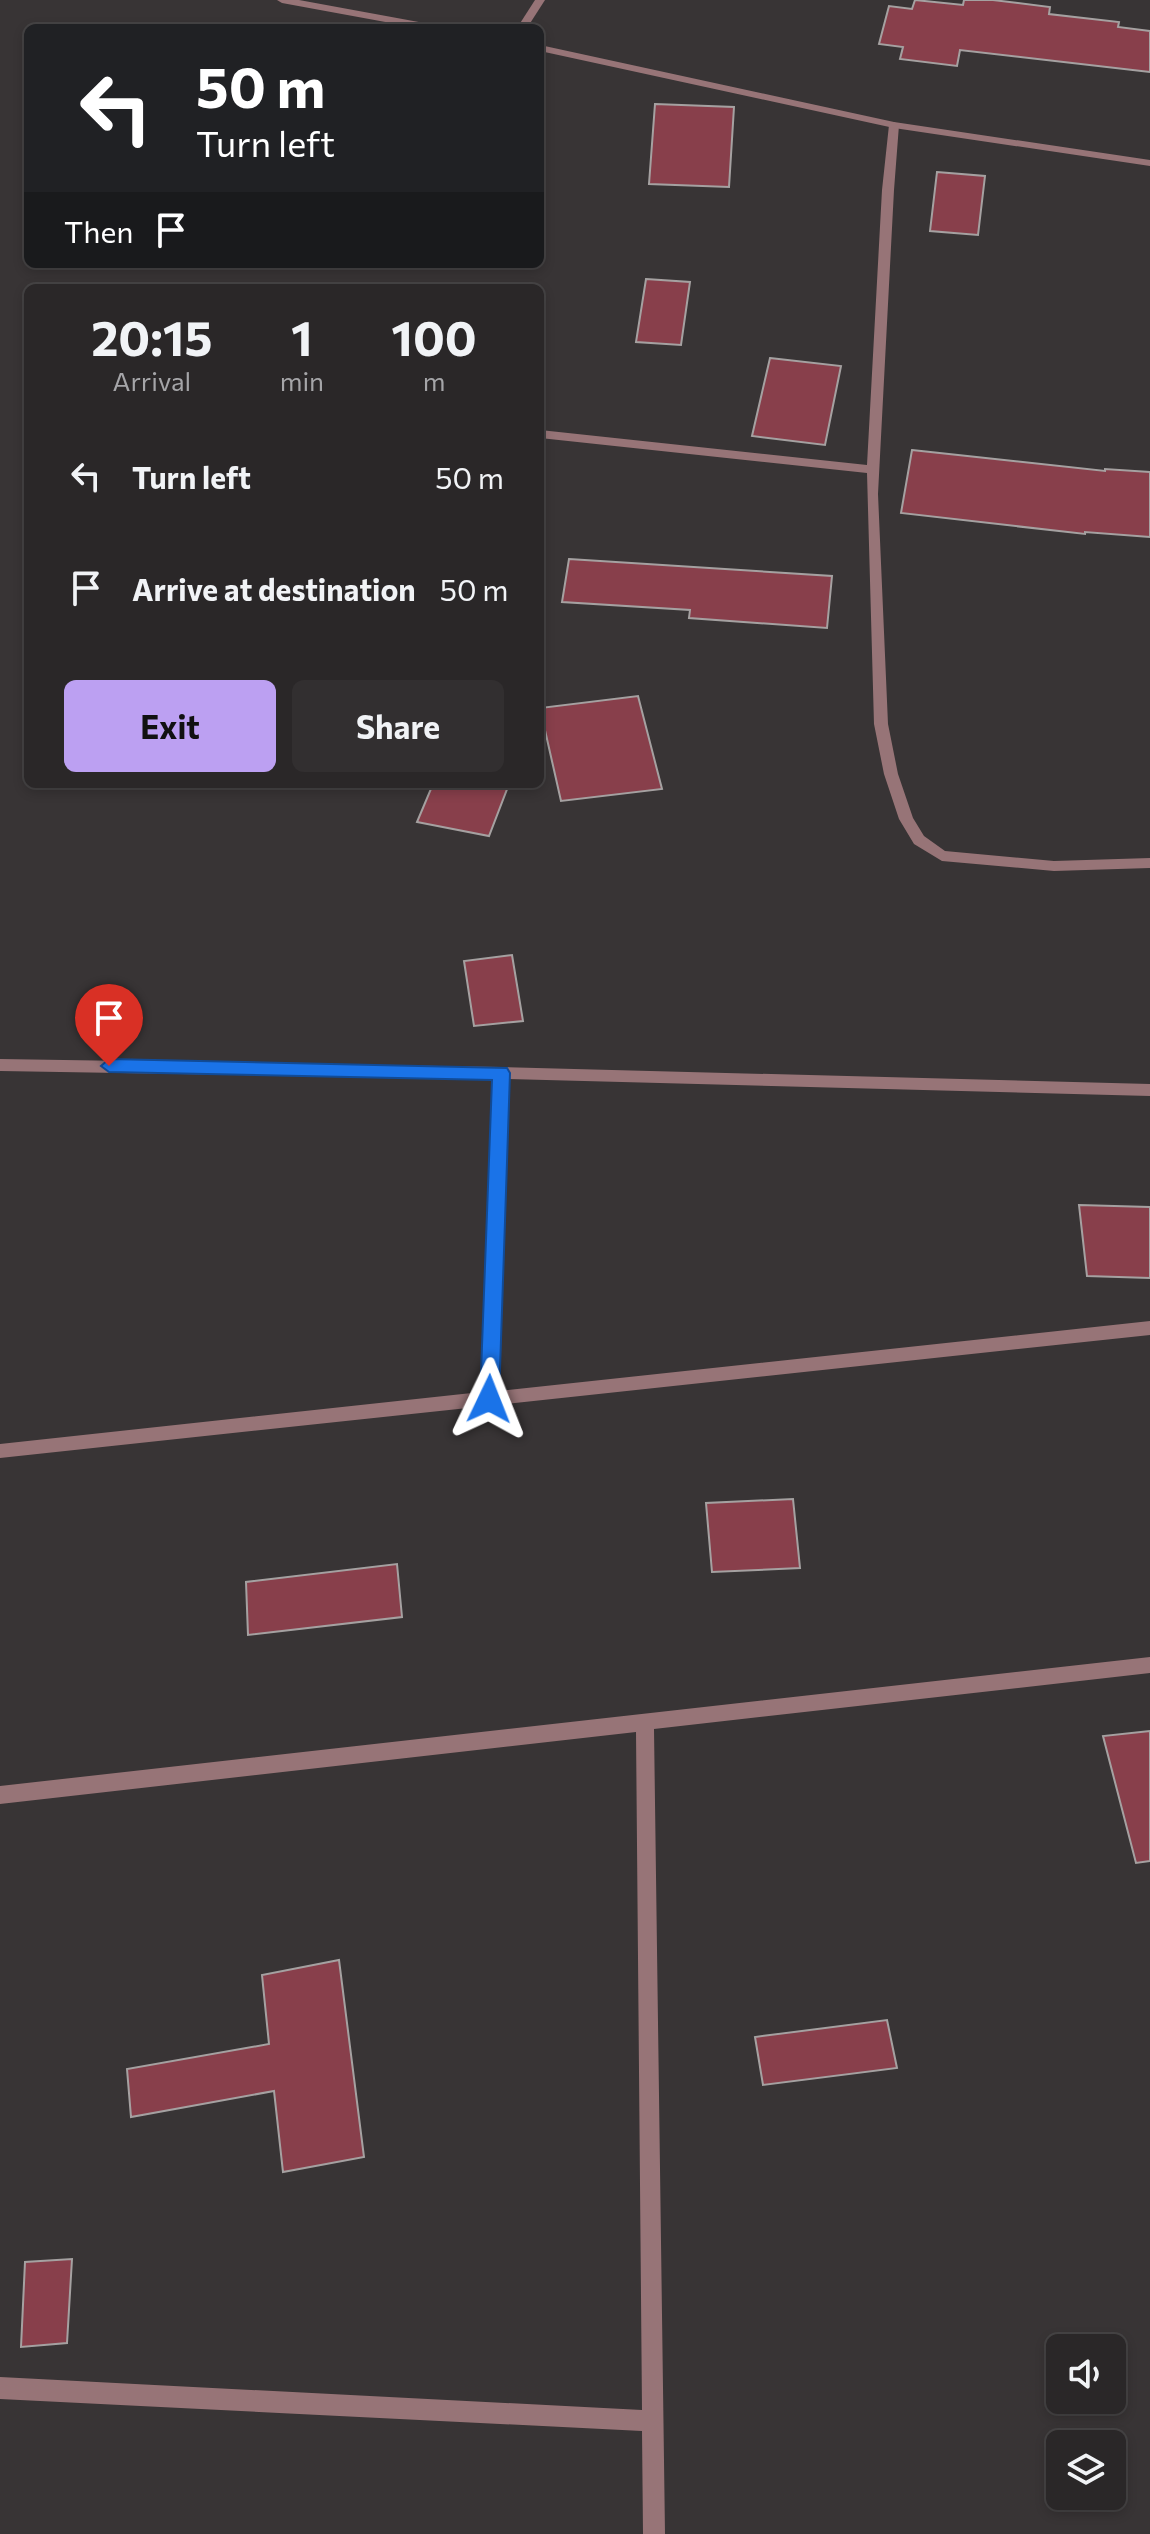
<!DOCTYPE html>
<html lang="en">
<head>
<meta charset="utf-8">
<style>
	body { margin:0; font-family:Commissioner,sans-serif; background:#322f30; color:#f1f3f6; height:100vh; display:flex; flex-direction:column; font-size:30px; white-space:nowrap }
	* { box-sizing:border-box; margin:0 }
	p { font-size:26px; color:#a5a5a8 }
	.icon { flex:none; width:44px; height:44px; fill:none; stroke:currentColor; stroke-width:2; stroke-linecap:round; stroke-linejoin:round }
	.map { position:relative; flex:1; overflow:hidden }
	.sheet { position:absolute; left:24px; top:284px; width:520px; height:504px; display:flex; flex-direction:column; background:#2a2728; border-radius:12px; box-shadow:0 4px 12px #0003,0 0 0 2px #464445 }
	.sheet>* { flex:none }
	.banner { position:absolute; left:24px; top:24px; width:520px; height:244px; border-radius:12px; box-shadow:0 4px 12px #0003,0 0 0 2px #464445; background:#202124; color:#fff; overflow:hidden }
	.controls { position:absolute; left:1046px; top:2334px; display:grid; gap:16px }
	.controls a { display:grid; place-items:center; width:80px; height:80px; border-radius:12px; background:#2a2728; box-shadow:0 4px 12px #0003,0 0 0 2px #464445; font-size:40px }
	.pin { position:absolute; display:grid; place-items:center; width:68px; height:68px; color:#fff; margin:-82px -34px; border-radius:50% 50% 50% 0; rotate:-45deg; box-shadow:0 0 8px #0007 }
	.pin .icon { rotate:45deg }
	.me { position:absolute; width:88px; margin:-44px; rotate:2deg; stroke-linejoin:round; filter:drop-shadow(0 0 6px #0008) }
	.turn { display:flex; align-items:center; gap:28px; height:168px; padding:0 40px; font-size:36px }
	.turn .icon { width:104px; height:104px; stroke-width:2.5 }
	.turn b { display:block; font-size:56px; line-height:68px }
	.then { display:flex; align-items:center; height:76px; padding:0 40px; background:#0003; gap:16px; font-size:30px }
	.eta { display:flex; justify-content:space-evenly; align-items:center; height:136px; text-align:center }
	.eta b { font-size:48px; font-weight:700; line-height:56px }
	.action { display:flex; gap:16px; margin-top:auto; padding:16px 40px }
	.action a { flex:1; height:92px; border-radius:12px; background:#bca0f2; color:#111; font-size:32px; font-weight:700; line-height:92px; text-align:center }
	.action a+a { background:#322f30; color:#f1f3f6 }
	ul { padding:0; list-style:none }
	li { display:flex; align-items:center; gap:24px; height:112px; padding:0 40px }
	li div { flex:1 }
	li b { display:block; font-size:30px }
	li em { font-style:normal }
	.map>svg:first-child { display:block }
	.building { fill:#883f4b; stroke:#a5a1a1; stroke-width:2 }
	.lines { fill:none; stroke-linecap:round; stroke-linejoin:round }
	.minor { fill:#977477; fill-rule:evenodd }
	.tertiary { fill:#977477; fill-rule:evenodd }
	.route { fill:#1a73e8; stroke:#114b97; stroke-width:2 }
</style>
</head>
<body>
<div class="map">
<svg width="1150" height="2534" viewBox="0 0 1150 2534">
	<rect width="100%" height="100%" fill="#383435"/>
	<!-- building -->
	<g class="building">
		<polygon points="915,0 963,5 964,0 993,0 1050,7 1049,14 1119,22 1118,27 1150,31 1150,72 960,50 957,66 900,59 903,47 879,44 889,6 912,9"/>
		<polygon points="655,104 734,107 729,187 649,184"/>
		<polygon points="937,172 985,176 978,235 930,231"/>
		<polygon points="646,279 690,282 681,345 636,342"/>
		<polygon points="770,358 841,366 825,445 752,436"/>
		<polygon points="912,450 1105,471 1105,469 1150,472 1150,537 1085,532 1085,534 901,513"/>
		<polygon points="569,559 832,576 827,628 689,618 690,610 562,602"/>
		<polygon points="638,696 662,789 561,801 540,708"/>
		<polygon points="433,784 509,784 489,836 417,822"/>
		<polygon points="512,955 523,1021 474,1026 464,961"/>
		<polygon points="1079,1205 1150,1207 1150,1278 1087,1276"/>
		<polygon points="793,1499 800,1568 712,1572 706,1503"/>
		<polygon points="397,1564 402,1617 248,1635 246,1582"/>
		<polygon points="1150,1731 1150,1861 1136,1863 1103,1736"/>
		<polygon points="339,1960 364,2157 283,2172 274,2091 131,2117 127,2069 269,2044 262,1975"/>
		<polygon points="887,2020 897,2068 763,2085 755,2037"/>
		<polygon points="72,2259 67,2343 21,2347 25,2262"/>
	</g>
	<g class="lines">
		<!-- minor -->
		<g class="minor">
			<polygon points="535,0 545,0 527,28 517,28"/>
			<polygon points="894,122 899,125 894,190 878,494 888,724 898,774 913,818 924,836 945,851 1054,861 1150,858 1150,868 1054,871 942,861 914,844 899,819 884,774 874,724 867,473 540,438 540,430 867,465 882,190 889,125"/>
			<polygon points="0,1059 501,1067 1150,1084 1150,1096 508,1079 498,1391 1150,1321 1150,1335 0,1458 0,1444 481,1392 493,1079 0,1071"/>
			<polygon points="1150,1657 1150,1673 654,1729 665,2534 643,2534 642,2431 0,2399 0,2377 642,2410 636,1732 0,1804 0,1786"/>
		</g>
		<!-- tertiary -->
		<g class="tertiary">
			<polygon points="277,0 299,0 435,25 440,28 418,28 282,3"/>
			<polygon points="540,45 894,122 1150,160 1150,166 894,128 540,51"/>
		</g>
	</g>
	<!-- route -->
	<polygon class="route" points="109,1059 507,1068 510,1073 499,1399 496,1404 483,1404 480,1399 492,1080 109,1072 101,1066"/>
</svg>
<div class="controls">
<a><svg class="icon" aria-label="sound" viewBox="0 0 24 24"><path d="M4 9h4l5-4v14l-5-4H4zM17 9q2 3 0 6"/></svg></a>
<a><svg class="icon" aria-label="layers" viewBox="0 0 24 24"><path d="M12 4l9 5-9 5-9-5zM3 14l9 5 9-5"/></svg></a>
</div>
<div class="pin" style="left:109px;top:1066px;background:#d93025"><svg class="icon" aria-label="arrive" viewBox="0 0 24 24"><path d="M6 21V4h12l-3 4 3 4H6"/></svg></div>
<svg class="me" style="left:489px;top:1399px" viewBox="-20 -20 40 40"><path d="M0-17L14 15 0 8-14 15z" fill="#1a73e8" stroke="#fff" stroke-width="4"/></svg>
<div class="banner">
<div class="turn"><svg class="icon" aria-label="left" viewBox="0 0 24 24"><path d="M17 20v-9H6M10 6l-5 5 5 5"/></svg><div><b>50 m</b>Turn left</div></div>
<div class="then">Then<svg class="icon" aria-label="arrive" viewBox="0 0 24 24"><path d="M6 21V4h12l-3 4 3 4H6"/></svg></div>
</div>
<section class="sheet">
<div class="eta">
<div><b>20:15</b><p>Arrival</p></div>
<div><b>1</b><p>min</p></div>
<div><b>100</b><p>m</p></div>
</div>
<ul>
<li><svg class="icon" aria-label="left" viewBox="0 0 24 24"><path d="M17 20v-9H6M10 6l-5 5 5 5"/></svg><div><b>Turn left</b></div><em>50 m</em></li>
<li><svg class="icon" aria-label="arrive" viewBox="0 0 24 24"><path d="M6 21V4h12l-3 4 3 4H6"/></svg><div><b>Arrive at destination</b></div><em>50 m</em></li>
</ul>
<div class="action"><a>Exit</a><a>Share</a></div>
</section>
</div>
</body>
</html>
